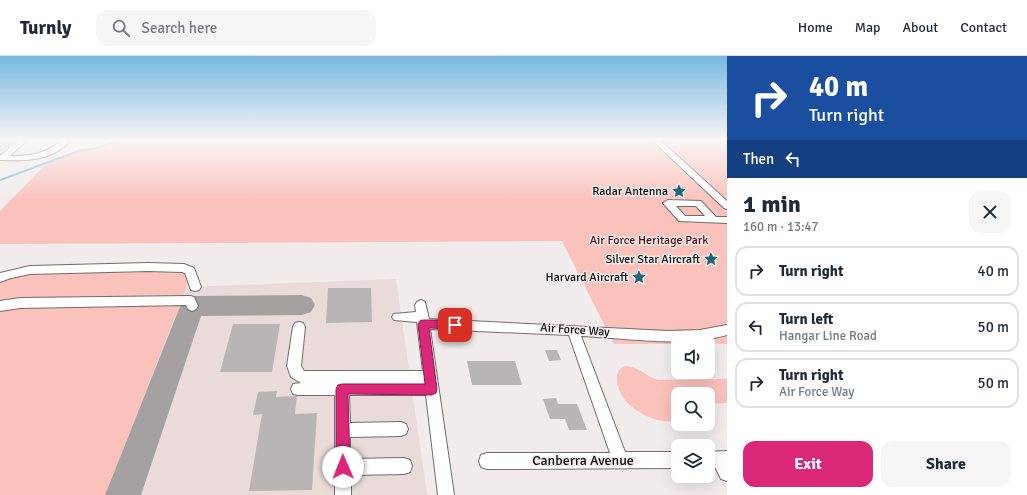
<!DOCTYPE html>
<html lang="en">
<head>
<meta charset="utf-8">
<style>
	body { margin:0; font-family:Signika,sans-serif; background:#f6f6f7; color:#1f2937; height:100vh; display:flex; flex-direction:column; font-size:15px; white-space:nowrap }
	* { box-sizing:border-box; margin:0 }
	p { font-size:13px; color:#747a83 }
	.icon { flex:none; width:22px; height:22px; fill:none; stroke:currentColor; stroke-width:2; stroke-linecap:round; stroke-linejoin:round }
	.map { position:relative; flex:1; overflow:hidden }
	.drawer { display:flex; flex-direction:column; background:#fff; width:300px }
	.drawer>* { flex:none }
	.guide { background:#1a4fa0; color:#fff; overflow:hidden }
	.buttons { position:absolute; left:671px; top:279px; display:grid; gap:8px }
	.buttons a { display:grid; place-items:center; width:44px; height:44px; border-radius:8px; background:#fff; box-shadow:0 4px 16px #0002; font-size:20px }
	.pin { position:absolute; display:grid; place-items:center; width:34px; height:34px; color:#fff; margin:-17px; border-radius:8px; box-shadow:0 2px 6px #0006 }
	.me { position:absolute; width:44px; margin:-22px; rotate:359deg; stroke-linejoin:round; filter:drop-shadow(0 0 3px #0008) }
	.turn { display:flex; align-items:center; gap:14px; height:84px; padding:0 16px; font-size:18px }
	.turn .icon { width:52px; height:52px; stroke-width:2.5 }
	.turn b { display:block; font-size:28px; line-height:34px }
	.then { display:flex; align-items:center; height:38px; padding:0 16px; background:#0003; gap:8px; font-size:15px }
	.round { display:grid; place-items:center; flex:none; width:42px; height:42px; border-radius:12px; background:#f6f6f7 }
	.overview { display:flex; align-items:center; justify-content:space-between; height:68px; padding:0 16px }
	h1 { font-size:24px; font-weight:800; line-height:30px }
	.primary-button { display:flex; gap:8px; margin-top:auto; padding:8px 16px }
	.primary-button a { flex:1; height:46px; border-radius:12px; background:#db2777; color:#fff; font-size:16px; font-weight:800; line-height:46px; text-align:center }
	.primary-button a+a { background:#f6f6f7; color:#1f2937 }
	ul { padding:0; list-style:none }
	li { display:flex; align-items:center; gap:12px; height:50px; margin:0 8px 6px; padding:0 8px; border:2px solid #e0e1e3; border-radius:12px }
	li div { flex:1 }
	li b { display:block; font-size:15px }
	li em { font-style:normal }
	header { display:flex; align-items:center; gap:24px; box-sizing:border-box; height:56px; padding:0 20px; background:#fff; border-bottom:1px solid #e0e1e3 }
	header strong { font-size:19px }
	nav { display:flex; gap:22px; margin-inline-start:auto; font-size:14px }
	.search { width:280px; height:36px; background:#f6f6f7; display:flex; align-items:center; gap:10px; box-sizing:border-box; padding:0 14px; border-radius:12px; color:#747a83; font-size:15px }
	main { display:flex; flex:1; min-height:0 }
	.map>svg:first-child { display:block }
	.built { fill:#e9dbd9 }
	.green { fill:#fbc1bb }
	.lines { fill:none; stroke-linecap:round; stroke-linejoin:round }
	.stream { stroke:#6fbed3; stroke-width:2 }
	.taxiway { fill:#a6a1a1; fill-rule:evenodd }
	.building { fill:#bab5b5 }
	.minor-casing { stroke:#716d6c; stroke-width:2 }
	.minor { fill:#fff; fill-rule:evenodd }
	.route { fill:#db2777; stroke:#8e194d }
	.labels { text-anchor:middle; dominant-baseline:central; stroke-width:3; stroke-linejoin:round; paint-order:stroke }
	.poi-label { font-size:12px; fill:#100e0e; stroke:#f1ebeb; text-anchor:end }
	.park-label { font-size:12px; fill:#5c0a0e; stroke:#f1ebeb }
	.street-label { font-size:12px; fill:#100e0e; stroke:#f1ebeb }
	.near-street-label { font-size:14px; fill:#100e0e; stroke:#f1ebeb }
</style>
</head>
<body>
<header>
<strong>Turnly</strong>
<div class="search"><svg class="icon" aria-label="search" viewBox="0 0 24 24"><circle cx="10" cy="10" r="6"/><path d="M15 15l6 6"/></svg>Search here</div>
<nav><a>Home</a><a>Map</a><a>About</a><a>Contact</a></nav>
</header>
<main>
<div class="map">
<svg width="727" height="439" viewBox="0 0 727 439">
	<rect width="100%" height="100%" fill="#f1ebeb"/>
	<!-- built -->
	<polygon class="built" points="396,223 427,439 0,439 0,238"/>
	<!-- green -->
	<g class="green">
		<polygon points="123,84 727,84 727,288 678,286 678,288 614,288 562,185 0,188 0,155 47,107 81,94 91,93"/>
		<polygon points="174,214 183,215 188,219 188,227 105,439 0,439 0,224 21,216"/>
		<path d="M626,310C639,311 647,321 658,324L727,323V347L708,348V338H678V364C661,369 639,359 627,346C618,337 610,314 626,310Z"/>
	</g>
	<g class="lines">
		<!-- stream -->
		<polyline class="stream" points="0,124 81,94 91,93 123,84"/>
		<!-- taxiway -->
		<polygon class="taxiway" points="302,239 311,242 315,249 311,256 302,259 201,260 141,439 105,439 183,243 192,240"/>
	</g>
	<!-- building -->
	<g class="building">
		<polygon points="0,84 16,84 4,94 0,95"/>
		<polygon points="328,232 371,232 372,266 326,267"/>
		<polygon points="233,268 280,268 272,316 220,316"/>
		<polygon points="545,294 557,294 561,304 549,305"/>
		<polygon points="467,305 515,305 522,329 472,329"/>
		<polygon points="277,335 276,341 297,340 295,358 317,357 312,434 249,435 262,358 253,359 258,336"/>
		<polygon points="556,342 558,348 577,348 587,374 569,374 565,363 550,363 543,343"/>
	</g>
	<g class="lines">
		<defs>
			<g id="minor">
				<path d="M19,84H27L10,100C20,100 32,100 42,96C53,93 60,83 71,84C53,105 25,105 0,104V100Z"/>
				<polygon points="652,84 660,84 727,145 727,153 724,152"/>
				<path d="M668,144L701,145L716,161H727V167L679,165L663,147ZM676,150H696L705,160H685Z"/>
				<polygon points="148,207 184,208 194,212 201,231 199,234 195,235 191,234 185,217 182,216 148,215 30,218 11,222 0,226 0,217 30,210"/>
				<polygon points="190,240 194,241 198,250 196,253 192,255 188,253 186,249 20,252 0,255 0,245 20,242"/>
				<path d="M421,244L425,246L429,263L668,275L700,274L727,269V279C680,292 629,282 581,280L625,396H678V412L487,413L481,411L479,405L481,399L487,397H610L569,279L430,273L454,439H438L426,339H349L350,367L401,366L406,368L408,373L406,378L401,380L350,381V403L404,402L410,404L412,410L410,416L404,418L351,419V439H335V339H298L293,338L291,333L293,328L301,327L291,321L287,310L293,271L295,267L299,266L303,267L305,271L301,310L304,315H423L417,266L394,264L392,261L394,258L416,256L415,249L417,246Z"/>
				<polygon points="727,395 727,425 721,423 715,411 708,412 708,396"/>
			</g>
		</defs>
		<!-- minor casing -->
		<use href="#minor" class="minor-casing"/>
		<!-- minor -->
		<use href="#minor" class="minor"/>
	</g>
	<!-- sky -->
	<linearGradient id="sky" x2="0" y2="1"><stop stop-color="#77b8e0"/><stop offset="0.58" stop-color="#f9f6f6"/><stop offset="1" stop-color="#f9f6f6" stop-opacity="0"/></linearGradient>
	<rect width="727" height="145" fill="url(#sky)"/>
	<!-- route -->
	<polygon class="route" points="423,264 455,264 458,266 460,269 458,272 455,273 429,272 437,333 436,337 432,339 348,338 350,411 348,416 343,418 338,416 336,411 336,333 338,329 342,328 425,328 418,268 420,265"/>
	<!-- icons -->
	<defs>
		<symbol id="sight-bare" viewBox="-9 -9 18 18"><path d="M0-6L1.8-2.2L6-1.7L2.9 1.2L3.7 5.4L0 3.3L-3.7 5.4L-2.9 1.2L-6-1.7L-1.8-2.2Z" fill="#216777" stroke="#f1ebeb" stroke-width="2.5" paint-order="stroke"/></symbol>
	</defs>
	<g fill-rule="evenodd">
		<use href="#sight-bare" x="669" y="125" width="20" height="20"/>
		<use href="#sight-bare" x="701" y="193" width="20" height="20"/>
		<use href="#sight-bare" x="629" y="211" width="20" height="20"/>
	</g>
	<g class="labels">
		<!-- poi labels -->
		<g class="poi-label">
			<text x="668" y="135">Radar Antenna</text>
			<text x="700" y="203">Silver Star Aircraft</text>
			<text x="628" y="221">Harvard Aircraft</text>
		</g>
		<!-- park labels -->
		<g class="park-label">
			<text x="649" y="184">Air Force Heritage Park</text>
		</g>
		<!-- street labels -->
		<g class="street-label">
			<text transform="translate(575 274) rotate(4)">Air Force Way</text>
		</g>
		<!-- near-street labels -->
		<g class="near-street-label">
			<text x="583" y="404">Canberra Avenue</text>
		</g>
	</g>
</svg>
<div class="buttons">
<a><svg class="icon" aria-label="sound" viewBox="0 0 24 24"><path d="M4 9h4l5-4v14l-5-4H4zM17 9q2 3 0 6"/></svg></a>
<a><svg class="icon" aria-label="search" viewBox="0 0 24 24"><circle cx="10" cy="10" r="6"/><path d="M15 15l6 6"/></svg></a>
<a><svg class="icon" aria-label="layers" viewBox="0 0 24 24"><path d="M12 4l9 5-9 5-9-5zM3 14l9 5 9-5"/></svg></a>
</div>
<div class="pin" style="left:455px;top:269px;background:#d93025"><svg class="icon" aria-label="arrive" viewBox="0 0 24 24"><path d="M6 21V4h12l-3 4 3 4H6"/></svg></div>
<svg class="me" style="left:343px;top:411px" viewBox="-20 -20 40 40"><circle r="19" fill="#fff"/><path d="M0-13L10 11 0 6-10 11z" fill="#db2777"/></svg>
</div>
<section class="drawer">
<div class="guide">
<div class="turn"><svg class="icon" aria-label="right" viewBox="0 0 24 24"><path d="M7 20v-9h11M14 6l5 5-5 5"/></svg><div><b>40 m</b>Turn right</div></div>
<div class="then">Then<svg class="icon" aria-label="left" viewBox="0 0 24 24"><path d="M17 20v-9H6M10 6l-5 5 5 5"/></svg></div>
</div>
<div class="overview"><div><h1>1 min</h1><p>160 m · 13:47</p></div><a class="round"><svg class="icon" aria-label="close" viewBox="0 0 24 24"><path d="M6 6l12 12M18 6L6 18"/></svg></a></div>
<ul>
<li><svg class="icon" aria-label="right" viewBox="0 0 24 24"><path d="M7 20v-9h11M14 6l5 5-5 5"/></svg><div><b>Turn right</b></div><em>40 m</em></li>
<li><svg class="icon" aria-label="left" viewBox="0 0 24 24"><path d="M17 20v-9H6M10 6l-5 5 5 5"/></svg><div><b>Turn left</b><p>Hangar Line Road</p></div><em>50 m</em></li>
<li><svg class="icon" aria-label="right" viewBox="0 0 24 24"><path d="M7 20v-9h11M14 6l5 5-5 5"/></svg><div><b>Turn right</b><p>Air Force Way</p></div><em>50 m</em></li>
</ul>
<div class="primary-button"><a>Exit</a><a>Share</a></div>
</section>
</main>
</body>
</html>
